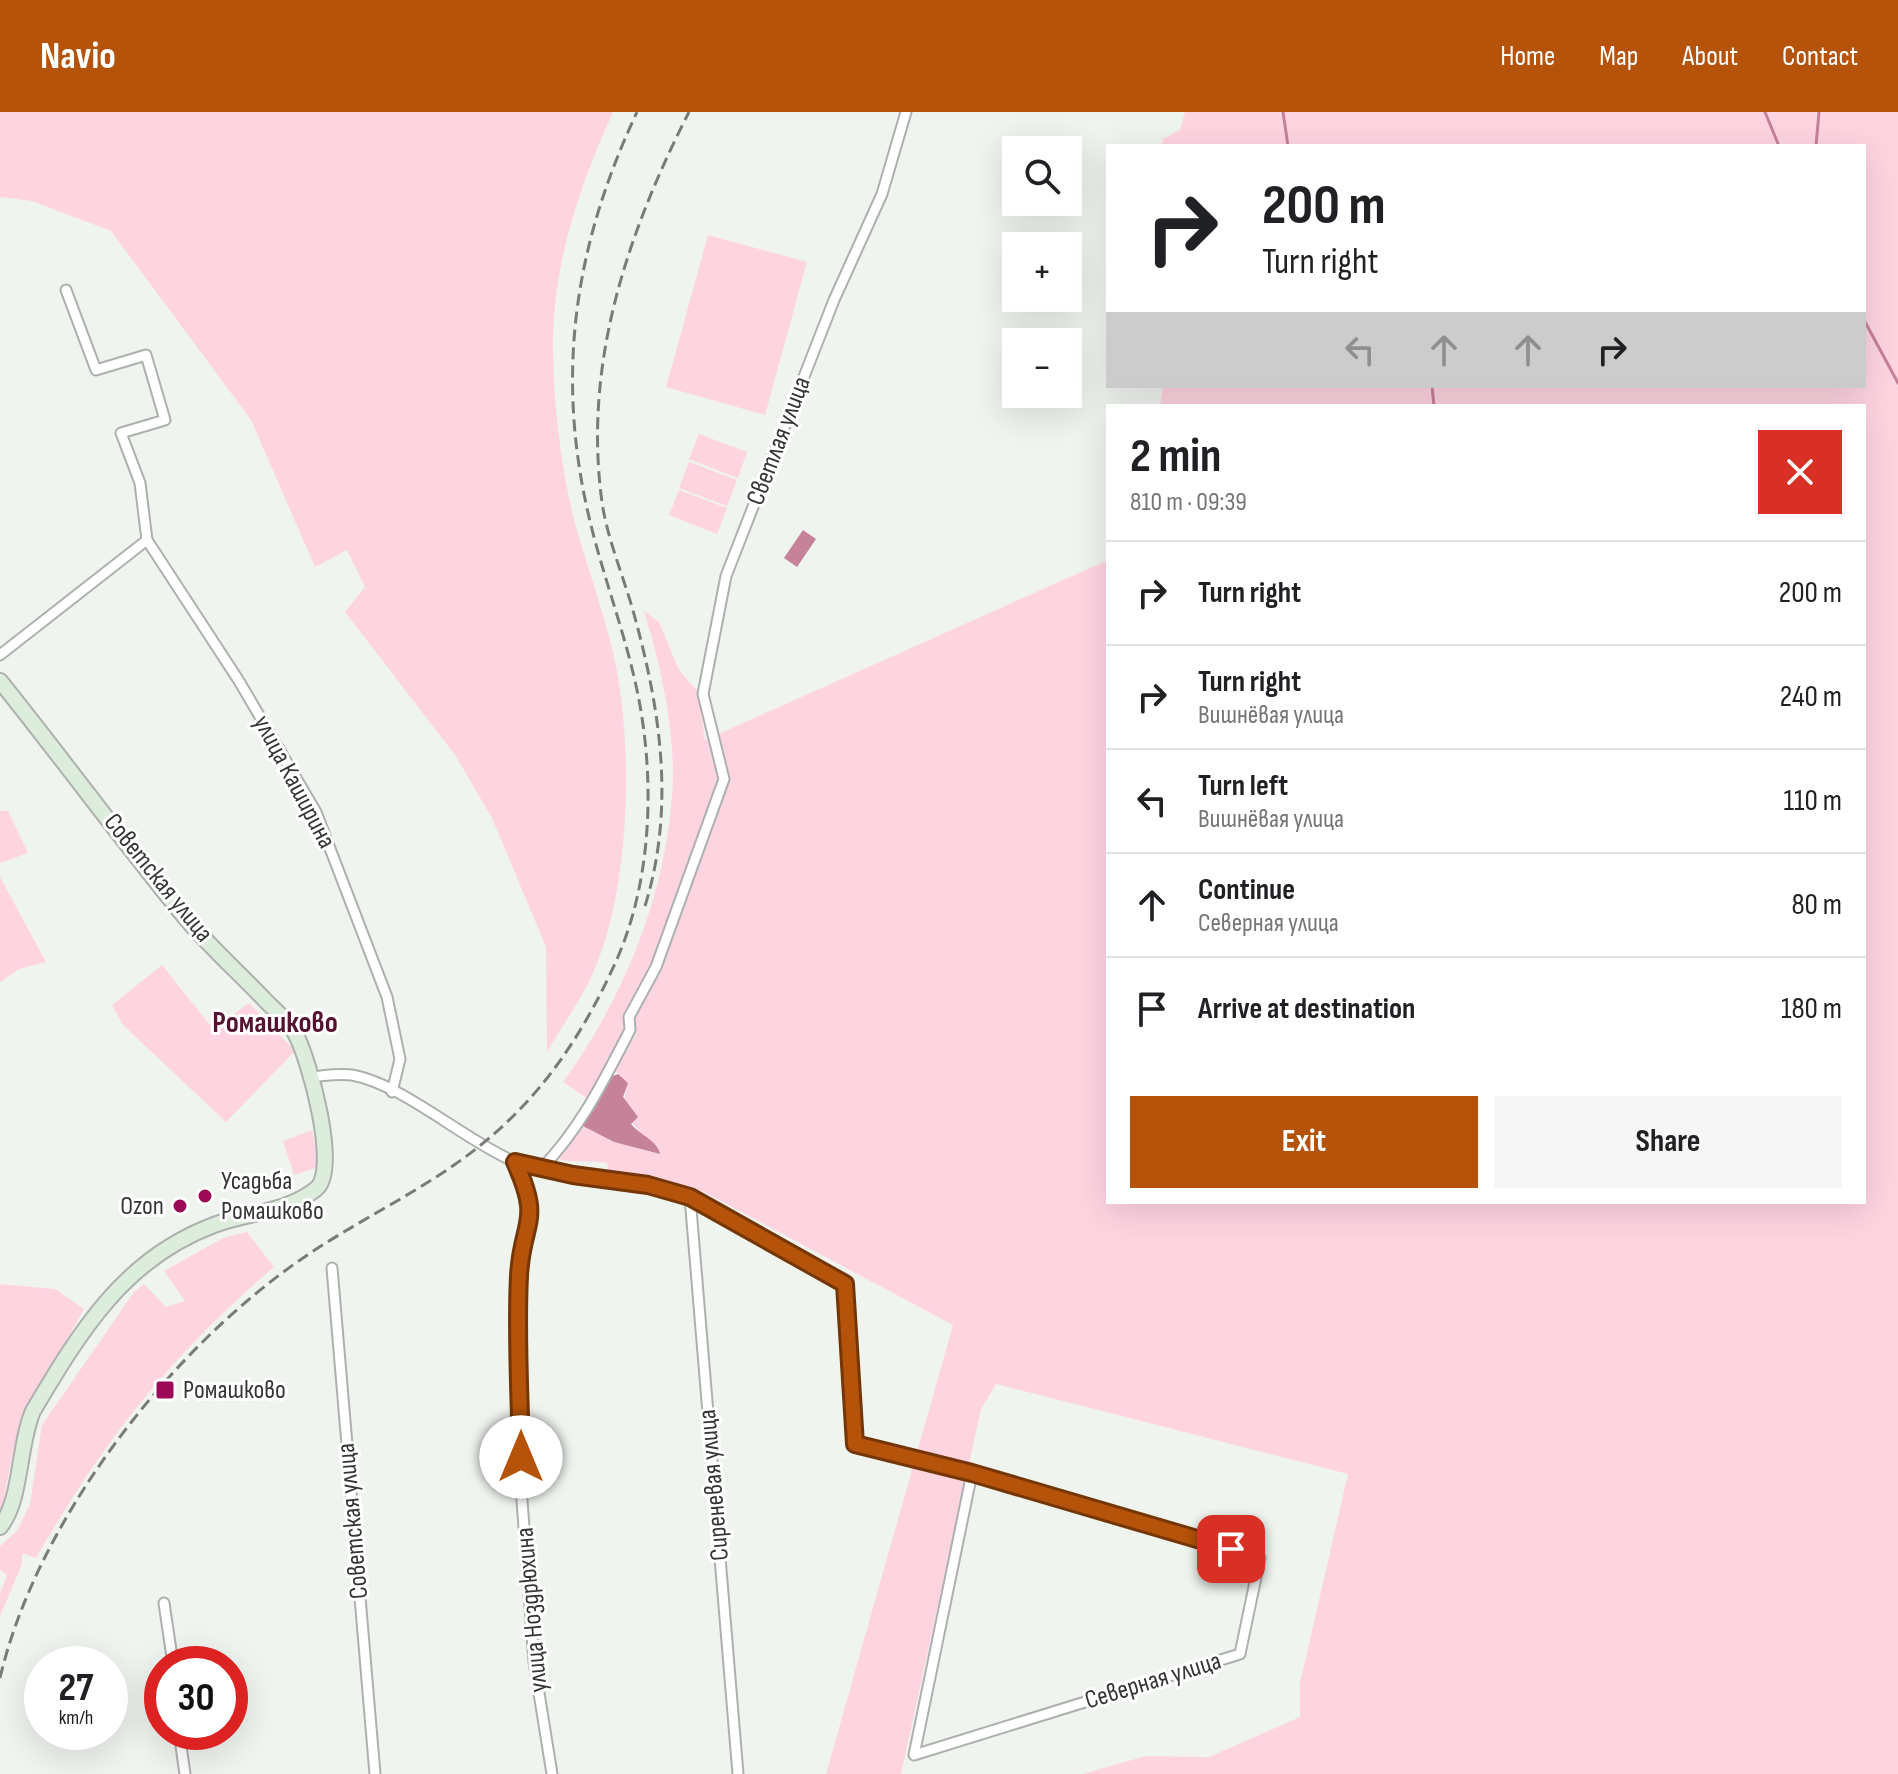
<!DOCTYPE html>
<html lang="en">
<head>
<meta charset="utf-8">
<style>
	body { margin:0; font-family:"Sofia Sans Condensed",sans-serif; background:#f6f6f6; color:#202124; height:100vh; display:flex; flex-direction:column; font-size:30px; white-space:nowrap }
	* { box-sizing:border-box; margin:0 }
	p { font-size:26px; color:#757577 }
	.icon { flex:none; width:44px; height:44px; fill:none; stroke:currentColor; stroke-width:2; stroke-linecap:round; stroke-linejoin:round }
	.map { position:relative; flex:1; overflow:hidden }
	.panel { position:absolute; left:1106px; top:292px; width:760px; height:800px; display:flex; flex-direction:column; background:#fff; border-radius:0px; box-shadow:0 8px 32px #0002 }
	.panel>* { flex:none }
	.guide { position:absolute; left:1106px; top:32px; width:760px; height:244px; border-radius:0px; box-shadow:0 8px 32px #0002; background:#fff; color:#202124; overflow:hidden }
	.tools { position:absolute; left:1002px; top:24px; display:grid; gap:16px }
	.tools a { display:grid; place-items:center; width:80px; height:80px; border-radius:0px; background:#fff; box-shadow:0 8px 32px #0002; font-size:40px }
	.speed { position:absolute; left:24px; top:1534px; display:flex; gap:16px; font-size:40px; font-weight:700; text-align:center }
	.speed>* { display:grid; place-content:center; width:104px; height:104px; border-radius:50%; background:#fff; box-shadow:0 8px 32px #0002; line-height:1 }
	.speed small { font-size:20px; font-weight:400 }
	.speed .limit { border:12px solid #d22; background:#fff; color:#111 }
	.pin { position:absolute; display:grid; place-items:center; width:68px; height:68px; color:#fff; margin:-34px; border-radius:16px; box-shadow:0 4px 12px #0006 }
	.me { position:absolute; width:88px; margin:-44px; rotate:0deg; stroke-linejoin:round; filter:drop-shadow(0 0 6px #0008) }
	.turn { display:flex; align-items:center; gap:28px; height:168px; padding:0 24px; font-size:36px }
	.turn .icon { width:104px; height:104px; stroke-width:2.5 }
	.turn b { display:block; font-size:56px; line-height:68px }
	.lanes { display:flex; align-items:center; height:76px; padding:0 24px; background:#0003; justify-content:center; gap:40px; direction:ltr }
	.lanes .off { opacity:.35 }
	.round { display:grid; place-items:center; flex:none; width:84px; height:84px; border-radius:0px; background:#f6f6f6 }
	.head { display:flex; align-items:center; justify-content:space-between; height:136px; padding:0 24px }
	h1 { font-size:48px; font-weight:700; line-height:60px }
	.action { display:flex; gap:16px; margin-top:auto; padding:16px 24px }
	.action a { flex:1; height:92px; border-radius:0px; background:#b45309; color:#fff; font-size:32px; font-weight:700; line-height:92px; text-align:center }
	.action a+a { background:#f6f6f6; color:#202124 }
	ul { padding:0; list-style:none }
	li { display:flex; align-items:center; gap:24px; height:104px; padding:0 24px; border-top:2px solid #e0e0e0 }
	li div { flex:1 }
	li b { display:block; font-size:30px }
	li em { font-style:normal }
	header { display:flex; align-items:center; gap:48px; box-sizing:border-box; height:112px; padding:0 40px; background:#b45309; color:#fff }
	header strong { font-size:38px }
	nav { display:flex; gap:44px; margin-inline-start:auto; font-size:28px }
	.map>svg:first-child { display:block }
	.green { fill:#fed4e1 }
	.water { fill:#c68299 }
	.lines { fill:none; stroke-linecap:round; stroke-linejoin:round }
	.stream { stroke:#c68299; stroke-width:3 }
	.street-casing { stroke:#adb1ad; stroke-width:13 }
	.secondary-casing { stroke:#adb1ad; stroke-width:18 }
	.street { stroke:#fff; stroke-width:9 }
	.secondary { stroke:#ddeddc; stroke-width:14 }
	.rail { stroke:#797b78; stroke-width:3; stroke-dasharray:12 6; stroke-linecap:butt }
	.route-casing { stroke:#753606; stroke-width:20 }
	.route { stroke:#b45309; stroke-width:14 }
	.poi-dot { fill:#9c0a57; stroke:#fff; stroke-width:3 }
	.labels { text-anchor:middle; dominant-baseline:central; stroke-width:6; stroke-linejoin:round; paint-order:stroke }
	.street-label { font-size:26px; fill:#343634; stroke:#fff }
	.poi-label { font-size:26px; fill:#343634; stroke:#fff; text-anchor:start }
	.quarter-label { font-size:30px; font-weight:bold; fill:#541330; stroke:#fff }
</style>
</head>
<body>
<header>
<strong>Navio</strong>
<nav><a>Home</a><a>Map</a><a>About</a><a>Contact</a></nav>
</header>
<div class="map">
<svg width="1898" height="1662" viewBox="0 0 1898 1662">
	<rect width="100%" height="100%" fill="#f0f4ef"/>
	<!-- green -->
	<g class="green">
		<path d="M0,0H613C580,72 553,152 553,232C553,288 560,346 572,400C584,447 602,493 613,540C634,630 631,776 593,861C581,888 562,914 547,940L546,835L492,706L455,643L345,500L365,475L347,438L315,455L251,308L111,119L32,89L0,85Z"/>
		<path d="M1185,0H1898V1662H1082L1146,1644L1209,1645L1300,1605V1571L1348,1362L996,1272L981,1297L901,1662H826L953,1213L702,1079L608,1058L607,1051C588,1047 568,1053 552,1044L583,1014L614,1030L659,1042C643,1017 615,1008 628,971L615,958L636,922L634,905L653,872L650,860L624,903V918L591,989L563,970C623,887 664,788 672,684C677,627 661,553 644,499L659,510L679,558L698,580L705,628L1108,448V1090H1864V294H1160L1163,274H1864V34H1162L1163,27L1180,18Z"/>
		<polygon points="708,123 807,150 765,303 666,275"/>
		<polygon points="699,322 747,340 738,366 689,347"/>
		<polygon points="689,350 737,368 727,394 679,376"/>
		<polygon points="679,378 727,396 717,422 669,403"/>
		<polygon points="0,699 8,699 28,741 0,751"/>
		<polygon points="0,765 46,850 19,857 0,870"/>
		<polygon points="162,853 213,917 249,891 295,939 226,1010 123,913 112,893"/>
		<polygon points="312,1018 319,1055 294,1063 283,1029"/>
		<path d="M247,1120L274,1155C169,1245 105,1327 36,1446L22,1441V1452L0,1504V1481L7,1463L0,1458V1434L17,1419L30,1392L42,1313L134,1180L144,1172L166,1195L185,1189L164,1159L223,1126Z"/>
		<polygon points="0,1172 55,1177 84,1197 18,1316 0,1404"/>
	</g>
	<!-- water -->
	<g class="water">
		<polygon points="803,418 816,427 797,455 784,446"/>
		<path d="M618,962L628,971L623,985L638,1005L631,1012C640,1023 658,1029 660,1042L614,1030L583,1014L611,965Z"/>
	</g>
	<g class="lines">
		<!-- stream -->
		<g class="stream">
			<polyline points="1283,0 1288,34"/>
			<polyline points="1765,0 1779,34"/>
			<polyline points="1816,34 1819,0"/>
			<polyline points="1864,208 1898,271"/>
			<polyline points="1432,274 1434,294"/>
		</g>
		<defs>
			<g id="street">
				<polyline points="66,178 96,258 146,243 165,308 121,321 140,371 147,428 239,569 316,700 387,885 400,947 392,980"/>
				<polyline points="0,543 147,428"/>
				<path d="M309,965C323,964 338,961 352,963C402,972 463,1027 513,1049C565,1071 635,1062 691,1085C741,1107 797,1145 845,1172L855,1332L972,1361L1260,1446L1240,1542L914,1643L972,1361"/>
				<polyline points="515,1050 531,1094 531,1111 519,1161 521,1375 534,1550 552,1662"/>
				<path d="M541,1057C581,1016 604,968 630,918L629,905L656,855L724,667L703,582L726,464L834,188L882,82L906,0"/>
				<polyline points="690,1085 738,1662"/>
				<polyline points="332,1156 375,1662"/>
				<polyline points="164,1491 173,1552"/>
				<polyline points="179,1620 185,1662"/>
			</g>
			<path id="secondary" d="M0,569C62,646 120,726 183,803C207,832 236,858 263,886C273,897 288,908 295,921C309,946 340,1058 316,1077C286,1101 248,1100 214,1113C123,1147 80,1220 33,1299C18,1334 22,1388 0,1415"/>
		</defs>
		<!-- street casing -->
		<use href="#street" class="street-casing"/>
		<!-- secondary casing -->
		<use href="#secondary" class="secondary-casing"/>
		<!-- street -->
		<use href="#street" class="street"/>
		<!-- secondary -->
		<use href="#secondary" class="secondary"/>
		<!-- rail -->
		<g class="rail">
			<path d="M645,794C676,694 660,594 632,495C622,461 607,425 602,390C583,252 627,122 689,0"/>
			<path d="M0,1566C37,1408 170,1237 303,1146C361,1106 427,1077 482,1032C544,982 585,919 617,847C652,767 655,668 638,583C626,523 603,465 589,405C555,261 575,132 637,0"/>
		</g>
	</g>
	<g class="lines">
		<defs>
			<path id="route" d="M521,1345C520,1285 516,1224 519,1164C522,1107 543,1112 515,1050L573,1063L648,1073L690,1085L845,1172L855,1332L972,1361L1231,1437"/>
		</defs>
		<!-- route casing -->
		<use href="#route" class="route-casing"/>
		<!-- route -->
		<use href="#route" class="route"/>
	</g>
	<!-- markers -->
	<g class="poi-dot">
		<circle cx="205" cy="1084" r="8"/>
		<circle cx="180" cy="1094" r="8"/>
		<rect x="155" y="1268" width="20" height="20" rx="4"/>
	</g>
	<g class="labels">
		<!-- street labels -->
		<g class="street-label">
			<text transform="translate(779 329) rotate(-69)">Светлая улица</text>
			<text transform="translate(294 670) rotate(62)">улица Каширина</text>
			<text transform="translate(158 766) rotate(51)">Советская улица</text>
			<text transform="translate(714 1373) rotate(-95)">Сиреневая улица</text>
			<text transform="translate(353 1409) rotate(-95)">Советская улица</text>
			<text transform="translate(532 1498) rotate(-95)">улица Ноздрюхина</text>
			<text transform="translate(1153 1569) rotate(-17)">Северная улица</text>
		</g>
		<!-- poi labels -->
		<g class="poi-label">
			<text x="221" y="1069">Усадьба<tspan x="221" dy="30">Ромашково</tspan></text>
			<text x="164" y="1094" text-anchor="end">Ozon</text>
			<text x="183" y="1278">Ромашково</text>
		</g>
		<!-- quarter labels -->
		<g class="quarter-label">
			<text x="275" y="911">Ромашково</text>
		</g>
	</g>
</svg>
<div class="tools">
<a><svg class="icon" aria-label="search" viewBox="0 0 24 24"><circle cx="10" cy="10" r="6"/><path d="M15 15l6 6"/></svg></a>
<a>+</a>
<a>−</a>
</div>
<div class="speed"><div>27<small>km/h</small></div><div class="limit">30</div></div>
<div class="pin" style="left:1231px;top:1437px;background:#d93025"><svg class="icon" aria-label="arrive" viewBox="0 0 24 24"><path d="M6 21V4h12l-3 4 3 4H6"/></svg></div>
<svg class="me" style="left:521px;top:1345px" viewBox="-20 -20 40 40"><circle r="19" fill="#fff"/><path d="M0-13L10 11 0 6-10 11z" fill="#b45309"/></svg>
<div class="guide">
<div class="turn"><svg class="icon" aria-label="right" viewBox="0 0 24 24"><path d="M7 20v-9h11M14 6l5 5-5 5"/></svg><div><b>200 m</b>Turn right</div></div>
<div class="lanes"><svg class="icon off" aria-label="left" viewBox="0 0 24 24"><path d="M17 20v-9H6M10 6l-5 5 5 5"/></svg><svg class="icon off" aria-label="ahead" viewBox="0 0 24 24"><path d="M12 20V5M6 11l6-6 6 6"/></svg><svg class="icon off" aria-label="ahead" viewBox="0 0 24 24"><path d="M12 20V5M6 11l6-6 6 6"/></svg><svg class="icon" aria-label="right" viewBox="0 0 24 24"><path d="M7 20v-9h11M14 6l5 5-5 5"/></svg></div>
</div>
<section class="panel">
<div class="head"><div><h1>2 min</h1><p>810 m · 09:39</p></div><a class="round" style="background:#d93025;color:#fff"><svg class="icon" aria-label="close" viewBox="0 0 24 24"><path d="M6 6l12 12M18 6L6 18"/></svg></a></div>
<ul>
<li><svg class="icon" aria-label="right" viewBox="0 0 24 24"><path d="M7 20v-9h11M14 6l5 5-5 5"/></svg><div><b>Turn right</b></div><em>200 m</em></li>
<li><svg class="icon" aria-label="right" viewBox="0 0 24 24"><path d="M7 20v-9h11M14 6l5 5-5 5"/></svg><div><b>Turn right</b><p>Вишнёвая улица</p></div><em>240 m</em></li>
<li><svg class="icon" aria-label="left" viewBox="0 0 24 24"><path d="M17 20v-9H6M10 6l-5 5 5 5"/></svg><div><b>Turn left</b><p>Вишнёвая улица</p></div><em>110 m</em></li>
<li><svg class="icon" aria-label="ahead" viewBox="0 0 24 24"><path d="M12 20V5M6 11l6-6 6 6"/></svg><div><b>Continue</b><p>Северная улица</p></div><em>80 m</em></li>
<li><svg class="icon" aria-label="arrive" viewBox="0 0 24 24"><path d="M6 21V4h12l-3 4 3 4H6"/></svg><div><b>Arrive at destination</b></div><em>180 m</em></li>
</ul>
<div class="action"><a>Exit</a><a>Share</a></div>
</section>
</div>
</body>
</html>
